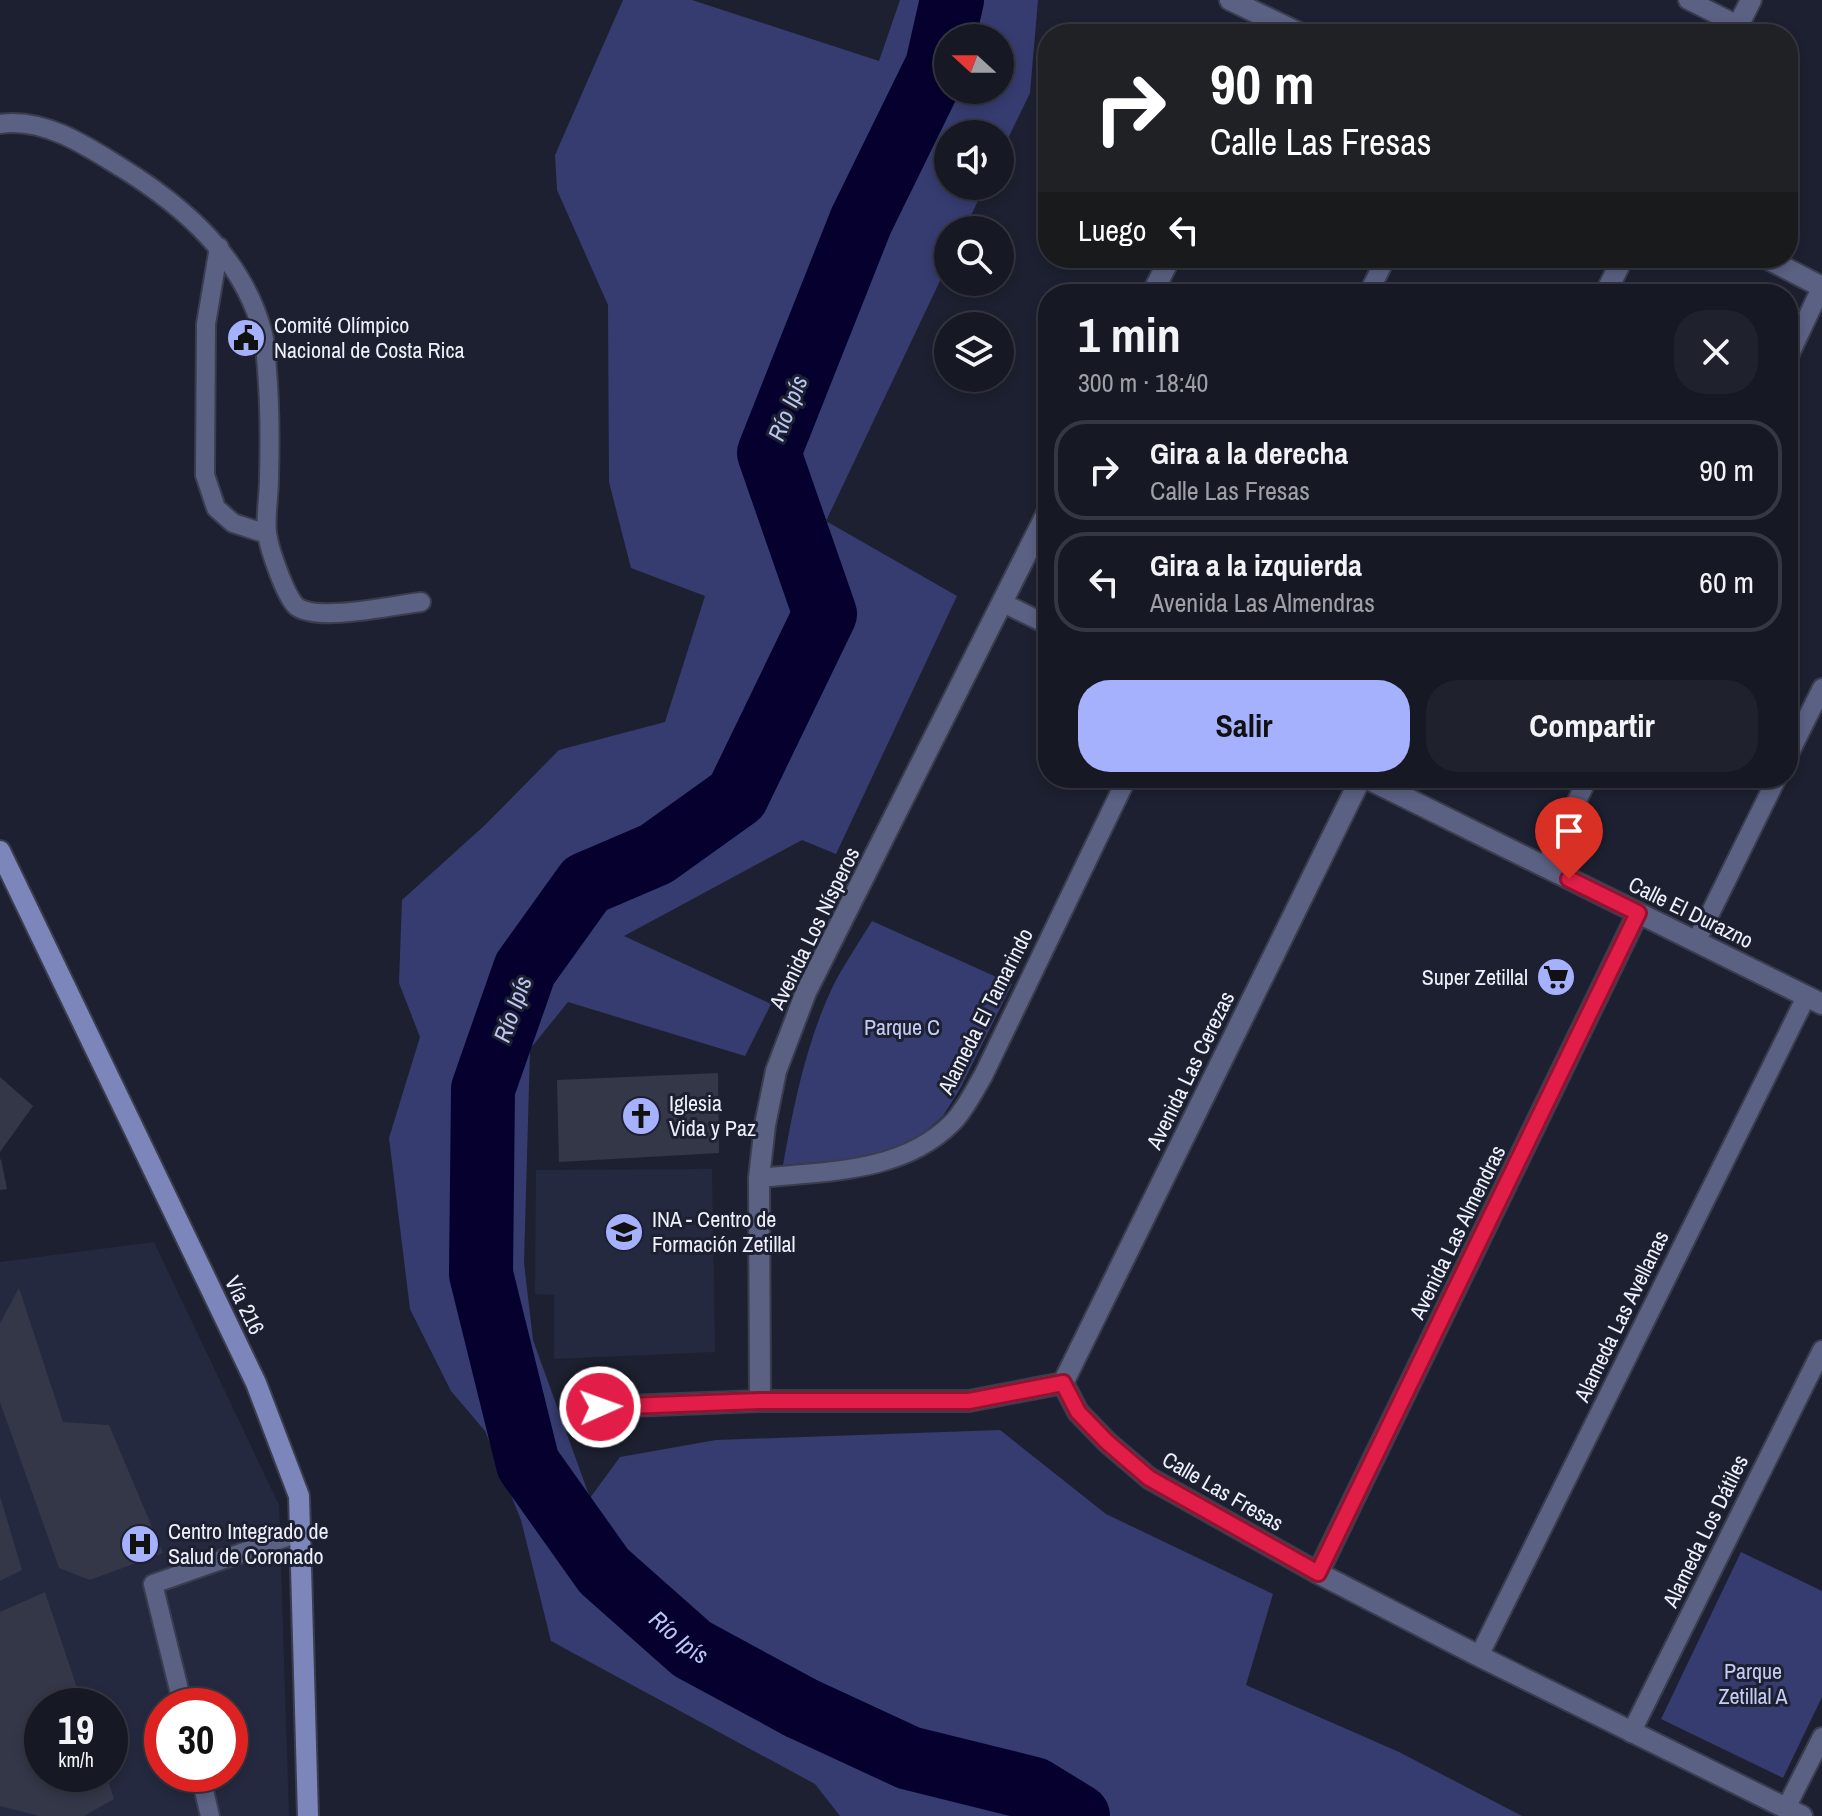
<!DOCTYPE html>
<html lang="es">
<head>
<meta charset="utf-8">
<style>
	body { margin:0; font-family:"Archivo Narrow",sans-serif; background:#1f212c; color:#f1f3f6; height:100vh; display:flex; flex-direction:column; font-size:30px; white-space:nowrap }
	* { box-sizing:border-box; margin:0 }
	p { font-size:26px; color:#9ea0a6 }
	.icon { flex:none; width:44px; height:44px; fill:none; stroke:currentColor; stroke-width:2; stroke-linecap:round; stroke-linejoin:round }
	.map { position:relative; flex:1; overflow:hidden }
	.sheet { position:absolute; left:1038px; top:284px; width:760px; height:504px; display:flex; flex-direction:column; background:#161824; border-radius:32px; box-shadow:0 4px 12px #0003,0 0 0 2px #353741 }
	.sheet>* { flex:none }
	.banner { position:absolute; left:1038px; top:24px; width:760px; height:244px; border-radius:32px; box-shadow:0 4px 12px #0003,0 0 0 2px #353741; background:#202124; color:#fff; overflow:hidden }
	.needle { width:52px; rotate:291deg }
	.buttons { position:absolute; left:934px; top:24px; display:grid; gap:16px }
	.buttons a { display:grid; place-items:center; width:80px; height:80px; border-radius:50%; background:#161824; box-shadow:0 4px 12px #0003,0 0 0 2px #353741; font-size:40px }
	.speed { position:absolute; left:24px; top:1688px; display:flex; gap:16px; font-size:40px; font-weight:700; text-align:center }
	.speed>* { display:grid; place-content:center; width:104px; height:104px; border-radius:50%; background:#161824; box-shadow:0 4px 12px #0003,0 0 0 2px #353741; line-height:1 }
	.speed small { font-size:20px; font-weight:400 }
	.speed .limit { border:12px solid #d22; background:#fff; color:#111 }
	.pin { position:absolute; display:grid; place-items:center; width:68px; height:68px; color:#fff; margin:-82px -34px; border-radius:50% 50% 50% 0; rotate:-45deg; box-shadow:0 0 8px #0007 }
	.pin .icon { rotate:45deg }
	.me { position:absolute; width:88px; margin:-44px; rotate:88deg; stroke-linejoin:round; filter:drop-shadow(0 0 6px #0008) }
	.turn { display:flex; align-items:center; gap:28px; height:168px; padding:0 40px; font-size:36px }
	.turn .icon { width:104px; height:104px; stroke-width:2.5 }
	.turn b { display:block; font-size:56px; line-height:68px }
	.then { display:flex; align-items:center; height:76px; padding:0 40px; background:#0003; gap:16px; font-size:30px }
	.round { display:grid; place-items:center; flex:none; width:84px; height:84px; border-radius:32px; background:#1f212c }
	.summary { display:flex; align-items:center; justify-content:space-between; height:136px; padding:0 40px }
	h1 { font-size:48px; font-weight:700; line-height:60px }
	.primary-button { display:flex; gap:16px; margin-top:auto; padding:16px 40px }
	.primary-button a { flex:1; height:92px; border-radius:32px; background:#a5b1fc; color:#111; font-size:32px; font-weight:700; line-height:92px; text-align:center }
	.primary-button a+a { background:#1f212c; color:#f1f3f6 }
	ul { padding:0; list-style:none }
	li { display:flex; align-items:center; gap:24px; height:100px; margin:0 16px 12px; padding:0 24px; border:4px solid #353741; border-radius:32px }
	li div { flex:1 }
	li b { display:block; font-size:30px }
	li em { font-style:normal }
	.map>svg:first-child { display:block }
	.built { fill:#25293f; fill-rule:evenodd }
	.green { fill:#363c70; fill-rule:evenodd }
	.lines { fill:none; stroke-linecap:round; stroke-linejoin:round }
	.river { stroke:#05002e; stroke-width:64 }
	.building { fill:#343748 }
	.service-casing { stroke:#3a3d4d; stroke-width:22 }
	.minor-casing { stroke:#3a3d4d; stroke-width:24 }
	.secondary-casing { stroke:#3a3d4d; stroke-width:24 }
	.service { stroke:#5b6183; stroke-width:18 }
	.minor { stroke:#5b6183; stroke-width:20 }
	.secondary { stroke:#7c86bb; stroke-width:20 }
	.route-casing { stroke:#92132f; stroke-width:20 }
	.route { stroke:#e11d48; stroke-width:14 }
	.labels { text-anchor:middle; dominant-baseline:central; stroke-width:6; stroke-linejoin:round; paint-order:stroke }
	.poi-label { font-size:22px; fill:#eef0fc; stroke:#1d2030; text-anchor:start }
	.street-label { font-size:22px; fill:#eef0fc; stroke:#1d2030 }
	.park-label { font-size:22px; fill:#c5cdf7; stroke:#1d2030 }
	.water-label { font-size:24px; font-style:italic; fill:#bcc5ef; stroke:#1d2030 }
</style>
</head>
<body>
<div class="map">
<svg width="1822" height="1816" viewBox="0 0 1822 1816">
	<rect width="100%" height="100%" fill="#1d2030"/>
	<!-- built -->
	<g class="built">
		<polygon points="712,1169 715,1352 554,1359 554,1295 535,1294 536,1170"/>
		<path d="M154,1242L279,1505L289,1816H0V1262ZM42,1706H110V1774H42ZM162,1706H230V1774H162Z"/>
	</g>
	<!-- green -->
	<g class="green">
		<path d="M623,0H692L879,61L900,0H1038L1030,93L1000,155V134H948V186H985L964,230H948V264L826,521L957,596L836,854L802,840L624,936L771,1004L745,1056L568,1002L530,1049L524,1263L533,1340L590,1498L620,1457L716,1440L1000,1430L1106,1514L1273,1594L1246,1685L1399,1752L1522,1816H840L815,1784L551,1641L521,1520L485,1431L451,1391L410,1309L389,1138L420,1037L399,983L402,900L485,825L559,750L665,722L705,596L631,568L609,482L608,305L557,190L555,155ZM948,38H1000V90H948Z"/>
		<path d="M872,921L1012,984L961,1087L943,1116L912,1143L869,1158L783,1165C794,1103 807,1038 836,980C847,960 860,941 872,921Z"/>
		<polygon points="1741,1552 1822,1591 1822,1697 1783,1778 1661,1719"/>
	</g>
	<g class="lines">
		<!-- river -->
		<path class="river" id="s1" d="M952,0L937,66L861,221L769,453L825,614L737,796L656,854L586,884L525,969L483,1089L481,1274L528,1464L604,1571L692,1649L801,1708L909,1758L1034,1789L1078,1816"/>
	</g>
	<!-- building -->
	<g class="building">
		<polygon points="718,1073 719,1153 559,1162 557,1080"/>
		<polygon points="0,1077 33,1106 0,1152"/>
		<polygon points="1,1159 7,1189 0,1190 0,1160"/>
		<polygon points="19,1288 63,1422 109,1425 163,1553 90,1580 59,1568 0,1402 0,1323"/>
		<polygon points="0,1496 22,1570 0,1581"/>
		<polygon points="45,1592 83,1706 42,1706 42,1774 106,1774 114,1799 84,1816 39,1816 0,1806 0,1612"/>
	</g>
	<g class="lines">
		<defs>
			<g id="service">
				<polyline points="1688,0 1738,25"/>
				<path d="M0,124C43,117 87,146 122,168C185,207 244,259 263,334C266,346 266,359 267,370C270,406 270,443 269,479C269,497 265,516 267,533C269,549 285,595 296,606C316,623 395,605 421,602"/>
				<polyline points="219,247 206,324 205,475 216,508 233,523 267,534"/>
				<polyline points="1368,294 1386,258"/>
				<polyline points="1788,358 1822,286"/>
				<polyline points="1003,603 1048,625"/>
				<polyline points="1788,756 1822,688"/>
				<polyline points="1545,867 1588,778"/>
				<polyline points="1696,942 1777,778"/>
				<path d="M759,1178C826,1171 902,1173 952,1123C965,1110 974,1091 983,1076L1127,778"/>
				<polyline points="1479,1656 1806,997"/>
				<polyline points="183,1706 153,1584 301,1532"/>
				<polyline points="1631,1733 1822,1350"/>
				<polyline points="200,1774 210,1816"/>
				<polyline points="1786,1808 1822,1737"/>
			</g>
			<g id="minor">
				<polyline points="1230,0 1301,34"/>
				<polyline points="1734,34 1751,0"/>
				<polyline points="1766,258 1822,287"/>
				<polyline points="1152,294 1170,258"/>
				<polyline points="1605,294 1623,258"/>
				<polyline points="1366,778 1822,1004"/>
				<polyline points="1063,1383 1361,778"/>
				<polyline points="760,1401 759,1178 765,1125 776,1071 806,992 1048,511"/>
				<polyline points="600,1407 760,1401 969,1401 1063,1383 1078,1412 1107,1442 1149,1478 1318,1573 1479,1656 1802,1816"/>
				<polyline points="1318,1573 1638,913"/>
			</g>
			<polyline id="secondary" points="0,851 256,1383 299,1496 308,1816"/>
		</defs>
		<!-- service casing -->
		<use href="#service" class="service-casing"/>
		<!-- minor casing -->
		<use href="#minor" class="minor-casing"/>
		<!-- secondary casing -->
		<use href="#secondary" class="secondary-casing"/>
		<!-- service -->
		<use href="#service" class="service"/>
		<!-- minor -->
		<use href="#minor" class="minor"/>
		<!-- secondary -->
		<use href="#secondary" class="secondary"/>
	</g>
	<g class="lines">
		<defs>
			<polyline id="route" points="600,1407 760,1401 969,1401 1063,1383 1078,1412 1107,1442 1149,1478 1318,1573 1638,913 1569,879"/>
		</defs>
		<!-- route casing -->
		<use href="#route" class="route-casing"/>
		<!-- route -->
		<use href="#route" class="route"/>
	</g>
	<!-- icons -->
	<defs>
		<symbol id="civic-disc" viewBox="-11 -11 22 22"><circle r="9.5" fill="#a5b1fc" stroke="#1d2030"/><path d="M-.6-6.5H3V-4.5H.6V-3L4-1V1h2V6H-6V1h2V-1L-.6-3ZM-1.2 2.5V6h2.4V2.5Z" fill="#111"/></symbol>
		<symbol id="supermarket-disc" viewBox="-11 -11 22 22"><circle r="9.5" fill="#a5b1fc" stroke="#1d2030"/><path d="M-6-5.5h2.5l.6 2H6L4.5 2H-2.5L-4.4-4H-6ZM-1.5 3.2a1.3 1.3 0 1 0 .1 0ZM3 3.2a1.3 1.3 0 1 0 .1 0Z" fill="#111"/></symbol>
		<symbol id="church-disc" viewBox="-11 -11 22 22"><circle r="9.5" fill="#a5b1fc" stroke="#1d2030"/><path d="M-1.2-6h2.4v3.5h3.3v2.4h-3.3V6h-2.4V-.1h-3.3v-2.4h3.3Z" fill="#111"/></symbol>
		<symbol id="university-disc" viewBox="-11 -11 22 22"><circle r="9.5" fill="#a5b1fc" stroke="#1d2030"/><path d="M0-5L7-2L0 1L-7-2ZM-4 1L0 2.5L4 1V4Q0 6-4 4Z" fill="#111"/></symbol>
		<symbol id="hospital-disc" viewBox="-11 -11 22 22"><circle r="9.5" fill="#a5b1fc" stroke="#1d2030"/><path d="M-5-5h3v3.5h4V-5h3V5h-3V1.5h-4V5h-3Z" fill="#111"/></symbol>
	</defs>
	<g fill-rule="evenodd">
		<use href="#civic-disc" x="224" y="316" width="44" height="44"/>
		<use href="#supermarket-disc" x="1534" y="955" width="44" height="44"/>
		<use href="#church-disc" x="619" y="1094" width="44" height="44"/>
		<use href="#university-disc" x="602" y="1210" width="44" height="44"/>
		<use href="#hospital-disc" x="118" y="1522" width="44" height="44"/>
	</g>
	<g class="labels">
		<!-- poi labels -->
		<g class="poi-label">
			<text x="274" y="325">Comité Olímpico<tspan x="274" dy="25">Nacional de Costa Rica</tspan></text>
			<text x="1528" y="977" text-anchor="end">Super Zetillal</text>
			<text x="669" y="1103">Iglesia<tspan x="669" dy="25">Vida y Paz</tspan></text>
			<text x="652" y="1219">INA - Centro de<tspan x="652" dy="25">Formación Zetillal</tspan></text>
			<text x="168" y="1531">Centro Integrado de<tspan x="168" dy="25">Salud de Coronado</tspan></text>
		</g>
		<!-- street labels -->
		<g class="street-label">
			<text transform="translate(1691 912) rotate(26)">Calle El Durazno</text>
			<text transform="translate(814 928) rotate(-64)">Avenida Los Nísperos</text>
			<text transform="translate(985 1011) rotate(-63)">Alameda El Tamarindo</text>
			<text transform="translate(1190 1070) rotate(-64)">Avenida Las Cerezas</text>
			<text transform="translate(1457 1232) rotate(-64)">Avenida Las Almendras</text>
			<text transform="translate(245 1305) rotate(64)">Vía 216</text>
			<text transform="translate(1621 1316) rotate(-64)">Alameda Las Avellanas</text>
			<text transform="translate(1223 1491) rotate(30)">Calle Las Fresas</text>
			<text transform="translate(1705 1531) rotate(-64)">Alameda Los Dátiles</text>
		</g>
		<!-- park labels -->
		<g class="park-label">
			<text x="902" y="1027">Parque C</text>
			<text x="1753" y="1671">Parque<tspan x="1753" dy="25">Zetillal A</tspan></text>
		</g>
		<!-- water labels -->
		<g class="water-label">
			<text transform="translate(787 408) rotate(-68)">Río Ipís</text>
			<text transform="translate(512 1009) rotate(-70)">Río Ipís</text>
			<text stroke="none"><textPath href="#s1" startOffset="1882">Río Ipís</textPath></text>
		</g>
	</g>
</svg>
<div class="buttons">
<a><svg class="needle" viewBox="-14 -14 28 28"><path d="M0-13l5 13h-10z" fill="#e53935"/><path d="M0 13l5-13h-10z" fill="#9ea0a6"/></svg></a>
<a><svg class="icon" aria-label="sound" viewBox="0 0 24 24"><path d="M4 9h4l5-4v14l-5-4H4zM17 9q2 3 0 6"/></svg></a>
<a><svg class="icon" aria-label="search" viewBox="0 0 24 24"><circle cx="10" cy="10" r="6"/><path d="M15 15l6 6"/></svg></a>
<a><svg class="icon" aria-label="layers" viewBox="0 0 24 24"><path d="M12 4l9 5-9 5-9-5zM3 14l9 5 9-5"/></svg></a>
</div>
<div class="speed"><div>19<small>km/h</small></div><div class="limit">30</div></div>
<div class="pin" style="left:1569px;top:879px;background:#d93025"><svg class="icon" aria-label="arrive" viewBox="0 0 24 24"><path d="M6 21V4h12l-3 4 3 4H6"/></svg></div>
<svg class="me" style="left:600px;top:1407px" viewBox="-20 -20 40 40"><circle r="17" fill="#e11d48" stroke="#fff" stroke-width="3"/><path d="M0-11L8 9 0 5-8 9z" fill="#fff"/></svg>
<div class="banner">
<div class="turn"><svg class="icon" aria-label="right" viewBox="0 0 24 24"><path d="M7 20v-9h11M14 6l5 5-5 5"/></svg><div><b>90 m</b>Calle Las Fresas</div></div>
<div class="then">Luego<svg class="icon" aria-label="left" viewBox="0 0 24 24"><path d="M17 20v-9H6M10 6l-5 5 5 5"/></svg></div>
</div>
<section class="sheet">
<div class="summary"><div><h1>1 min</h1><p>300 m · 18:40</p></div><a class="round"><svg class="icon" aria-label="close" viewBox="0 0 24 24"><path d="M6 6l12 12M18 6L6 18"/></svg></a></div>
<ul>
<li><svg class="icon" aria-label="right" viewBox="0 0 24 24"><path d="M7 20v-9h11M14 6l5 5-5 5"/></svg><div><b>Gira a la derecha</b><p>Calle Las Fresas</p></div><em>90 m</em></li>
<li><svg class="icon" aria-label="left" viewBox="0 0 24 24"><path d="M17 20v-9H6M10 6l-5 5 5 5"/></svg><div><b>Gira a la izquierda</b><p>Avenida Las Almendras</p></div><em>60 m</em></li>
</ul>
<div class="primary-button"><a>Salir</a><a>Compartir</a></div>
</section>
</div>
</body>
</html>
